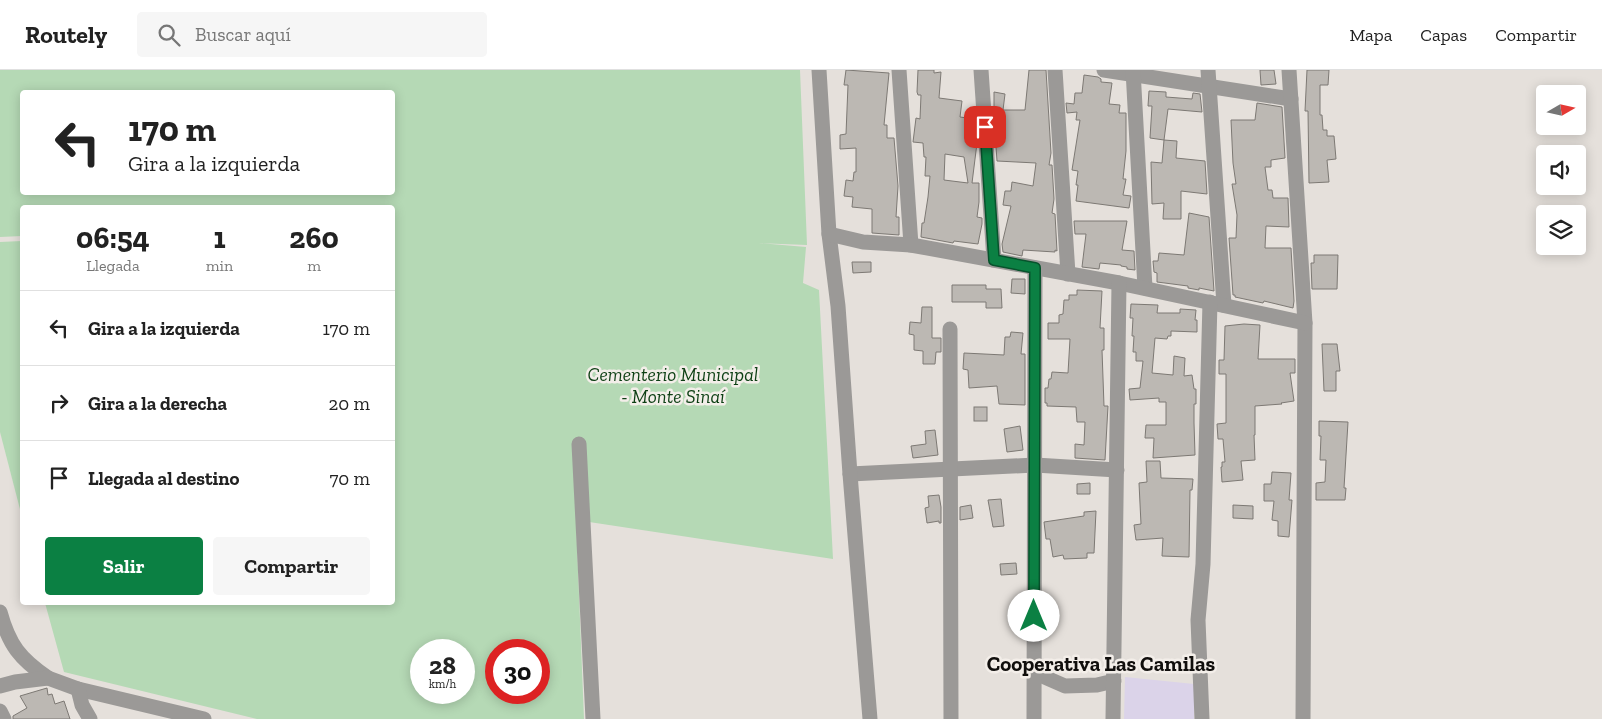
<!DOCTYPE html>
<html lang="es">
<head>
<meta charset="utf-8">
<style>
	body { margin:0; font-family:"Zilla Slab",serif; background:#f6f6f6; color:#222; height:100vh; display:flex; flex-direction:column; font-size:19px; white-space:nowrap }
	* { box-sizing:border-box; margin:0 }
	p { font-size:16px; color:#767676 }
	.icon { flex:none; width:28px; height:28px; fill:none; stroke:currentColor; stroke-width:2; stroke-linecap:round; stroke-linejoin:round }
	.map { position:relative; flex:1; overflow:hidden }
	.panel { position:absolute; left:20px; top:135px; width:375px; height:400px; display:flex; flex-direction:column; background:#fff; border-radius:5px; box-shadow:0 2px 12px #0003 }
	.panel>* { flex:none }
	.banner { position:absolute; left:20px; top:20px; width:375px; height:105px; border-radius:5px; box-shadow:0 2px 12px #0003; background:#fff; color:#222; overflow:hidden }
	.needle { width:32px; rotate:81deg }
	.controls { position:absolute; left:1536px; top:15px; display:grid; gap:10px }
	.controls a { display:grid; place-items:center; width:50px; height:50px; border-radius:5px; background:#fff; box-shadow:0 2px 12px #0003; font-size:25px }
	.speed { position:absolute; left:410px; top:569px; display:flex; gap:10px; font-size:25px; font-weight:700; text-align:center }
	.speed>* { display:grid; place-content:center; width:65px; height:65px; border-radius:50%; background:#fff; box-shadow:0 2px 12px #0003; line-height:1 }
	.speed small { font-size:12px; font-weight:400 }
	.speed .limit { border:8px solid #d22; background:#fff; color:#111 }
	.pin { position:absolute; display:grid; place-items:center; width:42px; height:42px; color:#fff; margin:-21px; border-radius:10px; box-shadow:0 2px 8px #0006 }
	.me { position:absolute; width:55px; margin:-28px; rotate:0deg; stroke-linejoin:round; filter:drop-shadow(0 0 4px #0008) }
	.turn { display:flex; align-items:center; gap:18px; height:105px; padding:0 25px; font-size:22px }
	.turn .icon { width:65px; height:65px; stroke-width:2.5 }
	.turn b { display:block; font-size:35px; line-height:42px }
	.eta { display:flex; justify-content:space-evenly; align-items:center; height:85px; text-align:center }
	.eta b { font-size:30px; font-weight:700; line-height:35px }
	.button { display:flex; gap:10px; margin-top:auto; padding:10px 25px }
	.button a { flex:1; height:58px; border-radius:5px; background:#0b8043; color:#fff; font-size:20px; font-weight:700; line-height:58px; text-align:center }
	.button a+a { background:#f6f6f6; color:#222 }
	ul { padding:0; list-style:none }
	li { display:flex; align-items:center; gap:15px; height:75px; padding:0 25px; border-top:1px solid #e0e0e0 }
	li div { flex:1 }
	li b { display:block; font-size:19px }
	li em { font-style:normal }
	header { display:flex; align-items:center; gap:30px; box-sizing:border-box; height:70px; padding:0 25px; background:#fff; border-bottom:1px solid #e0e0e0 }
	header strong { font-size:24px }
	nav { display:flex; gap:28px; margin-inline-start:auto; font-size:18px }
	.search { width:350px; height:45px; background:#f6f6f6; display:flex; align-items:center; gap:12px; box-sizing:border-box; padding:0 18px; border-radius:5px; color:#767676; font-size:19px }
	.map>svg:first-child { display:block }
	.education { fill:#dbd3e9 }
	.green { fill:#b5d9b5; fill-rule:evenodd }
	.building { fill:#bcb8b3; stroke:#7d7974; fill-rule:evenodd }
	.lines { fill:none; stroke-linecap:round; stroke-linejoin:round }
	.minor { stroke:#9b9997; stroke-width:15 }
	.route-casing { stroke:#07532c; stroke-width:12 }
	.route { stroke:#0b8043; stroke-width:9 }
	.labels { text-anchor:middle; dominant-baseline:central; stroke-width:5; stroke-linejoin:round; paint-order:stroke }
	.park-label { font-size:19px; font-style:italic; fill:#0c3f13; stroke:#f3eee9 }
	.quarter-label { font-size:21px; font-weight:bold; fill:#100e0c; stroke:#f3eee9 }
</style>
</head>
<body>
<header>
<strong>Routely</strong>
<div class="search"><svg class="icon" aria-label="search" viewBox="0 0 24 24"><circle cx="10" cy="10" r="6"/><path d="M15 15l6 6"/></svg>Buscar aquí</div>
<nav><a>Mapa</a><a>Capas</a><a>Compartir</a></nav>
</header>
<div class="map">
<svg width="1602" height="649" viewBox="0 0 1602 649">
	<rect width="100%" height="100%" fill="#e5e0db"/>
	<!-- education -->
	<polygon class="education" points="1125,607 1194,614 1194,649 1124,649"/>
	<!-- green -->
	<g class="green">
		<path d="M0,0H800L807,175L758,173L806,177L803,213L819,220L833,489L576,450L584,649H257L64,602L45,533L392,532V138H22V166L0,167ZM22,22H392V122H22ZM421,580H464V622H421ZM496,580H539V622H496Z"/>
		<polygon points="22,171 22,447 0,362 0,172"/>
	</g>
	<!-- building -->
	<g class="building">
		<polygon points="846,0 889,3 884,55 887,55 887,68 894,68 898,116 896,147 899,147 899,165 872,163 872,139 852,137 853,127 844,126 846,110 853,111 854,102 856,102 856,78 840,79 840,65 846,64 848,15 844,15"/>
		<path d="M918,0H934V3L941,2L939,28L962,31L960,47L975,49L977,73L972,113H979V132L977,147L982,148V154L978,174L954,171L953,173L921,167L922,153H924L928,127L930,106H925L926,87H924L923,73L913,72L916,48L920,49L921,25H918L917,22ZM945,84L964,87L968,113L944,110Z"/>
		<polygon points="1029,0 1046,0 1051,83 1049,95 1052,95 1054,129 1052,143 1055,144 1057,181 1055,180 1055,182 1023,180 1022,186 1003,182 1002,174 1011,136 1003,135 1005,121 1011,121 1012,112 1033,116 1036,93 997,91 994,48 994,22 1005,24 1003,40 1025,40"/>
		<polygon points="1260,0 1274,0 1276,14 1261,15"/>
		<polygon points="1307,0 1329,0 1328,15 1320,15 1320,45 1322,45 1323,60 1327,60 1327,66 1334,66 1336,89 1327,90 1329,112 1309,113 1308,41 1305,41"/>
		<polygon points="1084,5 1098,7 1101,9 1101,12 1112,13 1109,34 1120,35 1119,43 1126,43 1126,81 1123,109 1126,109 1123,125 1131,126 1129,138 1076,131 1078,115 1076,115 1078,101 1072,100 1080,50 1076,50 1077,42 1067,43 1066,33 1074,34 1075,23 1082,23"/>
		<polygon points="1149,21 1166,22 1166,27 1192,29 1193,23 1200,24 1202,42 1168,39 1164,70 1150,68 1152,36 1148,36"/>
		<polygon points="1257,33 1282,37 1285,88 1271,90 1271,97 1265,97 1268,120 1272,120 1273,128 1288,128 1289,157 1266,156 1265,178 1291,178 1294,231 1293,238 1264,231 1263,233 1235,227 1235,225 1233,225 1229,168 1236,168 1237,145 1232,114 1236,114 1233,93 1231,50 1255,50"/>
		<polygon points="1164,70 1177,71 1176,88 1205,91 1207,124 1181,121 1181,149 1163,149 1164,133 1152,134 1151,92 1162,93"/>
		<polygon points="1189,143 1209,147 1214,221 1199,218 1199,220 1188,218 1188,216 1157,212 1157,203 1154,202 1153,191 1158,191 1159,183 1184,185"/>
		<polygon points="1074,151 1127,151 1122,180 1134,181 1135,200 1127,199 1127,197 1121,196 1121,195 1100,193 1099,199 1082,197 1086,164 1075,164"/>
		<polygon points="1314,185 1338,185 1337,219 1312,219 1311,193 1314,193"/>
		<polygon points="852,192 871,192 871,202 853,203"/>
		<polygon points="1012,209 1025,209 1025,224 1011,223"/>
		<polygon points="952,215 986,215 986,219 1001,219 1002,238 986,238 986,232 952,232"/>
		<polygon points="1077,220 1102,221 1100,258 1104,258 1104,280 1102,280 1104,336 1108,336 1105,390 1075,388 1075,374 1084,375 1085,352 1077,352 1076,337 1047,336 1047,333 1045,333 1045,318 1048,318 1049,309 1051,309 1052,302 1068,303 1070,269 1048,269 1048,253 1059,253 1059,245 1063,244 1064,230 1069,230 1069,225 1077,225"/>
		<polygon points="1131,234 1158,235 1157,243 1180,243 1180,239 1196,240 1195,250 1197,250 1197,262 1171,261 1171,266 1168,266 1167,269 1155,268 1152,303 1173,305 1174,286 1185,288 1184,306 1192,305 1194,319 1196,319 1196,334 1194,334 1194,353 1195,385 1153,388 1154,368 1145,368 1146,355 1166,355 1166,332 1159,332 1159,328 1130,330 1129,319 1140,318 1143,291 1136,291 1136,282 1133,282 1134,266 1132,266 1133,248 1130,248"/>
		<polygon points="922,237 932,237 932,268 941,268 941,282 936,282 935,294 923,294 923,281 914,280 914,265 909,264 910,252 921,253"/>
		<polygon points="1244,254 1260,255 1258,289 1295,289 1295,303 1290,303 1294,331 1281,333 1282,334 1255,336 1255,365 1254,365 1255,390 1241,391 1243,410 1222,412 1221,397 1222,397 1222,392 1225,392 1223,369 1218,369 1217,354 1226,353 1226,304 1219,304 1219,290 1224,290 1225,256"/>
		<polygon points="1011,262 1023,263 1021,284 1025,284 1025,335 999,334 997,316 969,318 968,300 963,299 964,283 1004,285 1005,267 1010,267"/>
		<polygon points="1322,274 1337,274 1340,301 1336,301 1336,321 1324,321"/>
		<rect x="974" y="337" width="13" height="14"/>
		<polygon points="1319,351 1348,352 1344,418 1346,418 1345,430 1316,430 1316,413 1325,412 1326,390 1320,390 1321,366 1319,366"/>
		<polygon points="1020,356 1023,380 1007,382 1004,359"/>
		<polygon points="935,360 938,385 913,388 911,376 926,374 925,361"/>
		<polygon points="1146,391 1160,391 1161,408 1193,409 1192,420 1190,420 1189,487 1162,486 1163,468 1136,470 1134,455 1141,454 1139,413 1147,412"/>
		<polygon points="1272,402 1291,403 1289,430 1292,430 1289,467 1278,466 1278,451 1272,450 1274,431 1264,431 1264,414 1271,414"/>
		<polygon points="1090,413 1090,424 1077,424 1077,414"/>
		<polygon points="939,425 941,437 941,453 939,453 939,451 927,453 925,438 929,437 928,426"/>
		<polygon points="1001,429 1004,456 993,457 988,430"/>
		<polygon points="971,435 973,448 960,450 960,437"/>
		<polygon points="1233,435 1253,436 1253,449 1233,448"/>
		<polygon points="1096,441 1094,483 1087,483 1087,488 1064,489 1063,485 1053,487 1050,469 1046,469 1044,452 1084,446 1084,442"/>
		<polygon points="1016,493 1017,504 1001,505 1000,494"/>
		<polygon points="47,618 48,625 52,624 55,634 64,631 70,649 13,649 13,646 27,638 20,626"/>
	</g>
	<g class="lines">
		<!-- minor -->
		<g class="minor">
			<polyline points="819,0 829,164 838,236 850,404 1035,395 1117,400"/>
			<polyline points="899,0 911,175"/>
			<polyline points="981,0 994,190"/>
			<polyline points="1055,0 1068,204"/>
			<polyline points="1104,0 1291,29"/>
			<polyline points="1133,0 1145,218"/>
			<polyline points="1208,0 1224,235"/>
			<polyline points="1289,0 1305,253 1303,649"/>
			<polyline points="829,164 863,172 911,175 1119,213 1305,253"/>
			<polyline points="950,259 951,649"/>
			<polyline points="579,374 593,649"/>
			<polyline points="850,404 870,649"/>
			<path d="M0,542C9,575 20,589 48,608"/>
			<polyline points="1033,602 1065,616 1097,615 1114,611"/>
			<polyline points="0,616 15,612 48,608 78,619 204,649"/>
			<polyline points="78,619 82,635 90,649"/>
			<polyline points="0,641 4,649"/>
			<polyline points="1034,649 1035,198"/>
			<polyline points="1113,649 1119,213"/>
			<polyline points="1202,649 1198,550 1203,494 1210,232"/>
		</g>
	</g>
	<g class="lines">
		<defs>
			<polyline id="route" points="985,57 994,190 1035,198 1034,546"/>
		</defs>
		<!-- route casing -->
		<use href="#route" class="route-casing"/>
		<!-- route -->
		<use href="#route" class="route"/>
	</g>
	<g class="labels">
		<!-- park labels -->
		<g class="park-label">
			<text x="673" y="304">Cementerio Municipal<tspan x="673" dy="22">- Monte Sinaí</tspan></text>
		</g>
		<!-- quarter labels -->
		<g class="quarter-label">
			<text x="1101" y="593">Cooperativa Las Camilas</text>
		</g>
	</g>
</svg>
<div class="controls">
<a><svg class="needle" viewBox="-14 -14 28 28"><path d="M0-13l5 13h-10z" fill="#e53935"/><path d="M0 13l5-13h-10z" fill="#767676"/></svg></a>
<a><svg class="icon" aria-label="sound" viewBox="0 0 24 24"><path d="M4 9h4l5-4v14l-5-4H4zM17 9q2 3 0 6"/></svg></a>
<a><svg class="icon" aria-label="layers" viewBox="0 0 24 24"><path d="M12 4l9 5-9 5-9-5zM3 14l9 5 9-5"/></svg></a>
</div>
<div class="speed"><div>28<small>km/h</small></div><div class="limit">30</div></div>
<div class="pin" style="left:985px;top:57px;background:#d93025"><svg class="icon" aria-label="arrive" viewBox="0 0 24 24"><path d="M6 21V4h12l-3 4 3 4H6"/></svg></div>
<svg class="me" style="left:1034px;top:546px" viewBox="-20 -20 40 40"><circle r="19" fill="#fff"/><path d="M0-13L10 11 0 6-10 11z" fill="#0b8043"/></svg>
<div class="banner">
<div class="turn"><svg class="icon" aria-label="left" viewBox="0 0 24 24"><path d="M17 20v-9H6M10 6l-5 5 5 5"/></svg><div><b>170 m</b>Gira a la izquierda</div></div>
</div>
<section class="panel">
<div class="eta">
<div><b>06:54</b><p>Llegada</p></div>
<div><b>1</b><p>min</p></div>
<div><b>260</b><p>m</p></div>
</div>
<ul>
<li><svg class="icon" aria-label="left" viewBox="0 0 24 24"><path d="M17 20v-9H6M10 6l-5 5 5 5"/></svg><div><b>Gira a la izquierda</b></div><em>170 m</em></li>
<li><svg class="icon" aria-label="right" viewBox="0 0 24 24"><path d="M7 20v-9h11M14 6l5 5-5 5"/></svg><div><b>Gira a la derecha</b></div><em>20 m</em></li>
<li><svg class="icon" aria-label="arrive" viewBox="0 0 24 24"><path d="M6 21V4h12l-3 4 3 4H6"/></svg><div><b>Llegada al destino</b></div><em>70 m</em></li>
</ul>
<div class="button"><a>Salir</a><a>Compartir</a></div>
</section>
</div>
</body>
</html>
